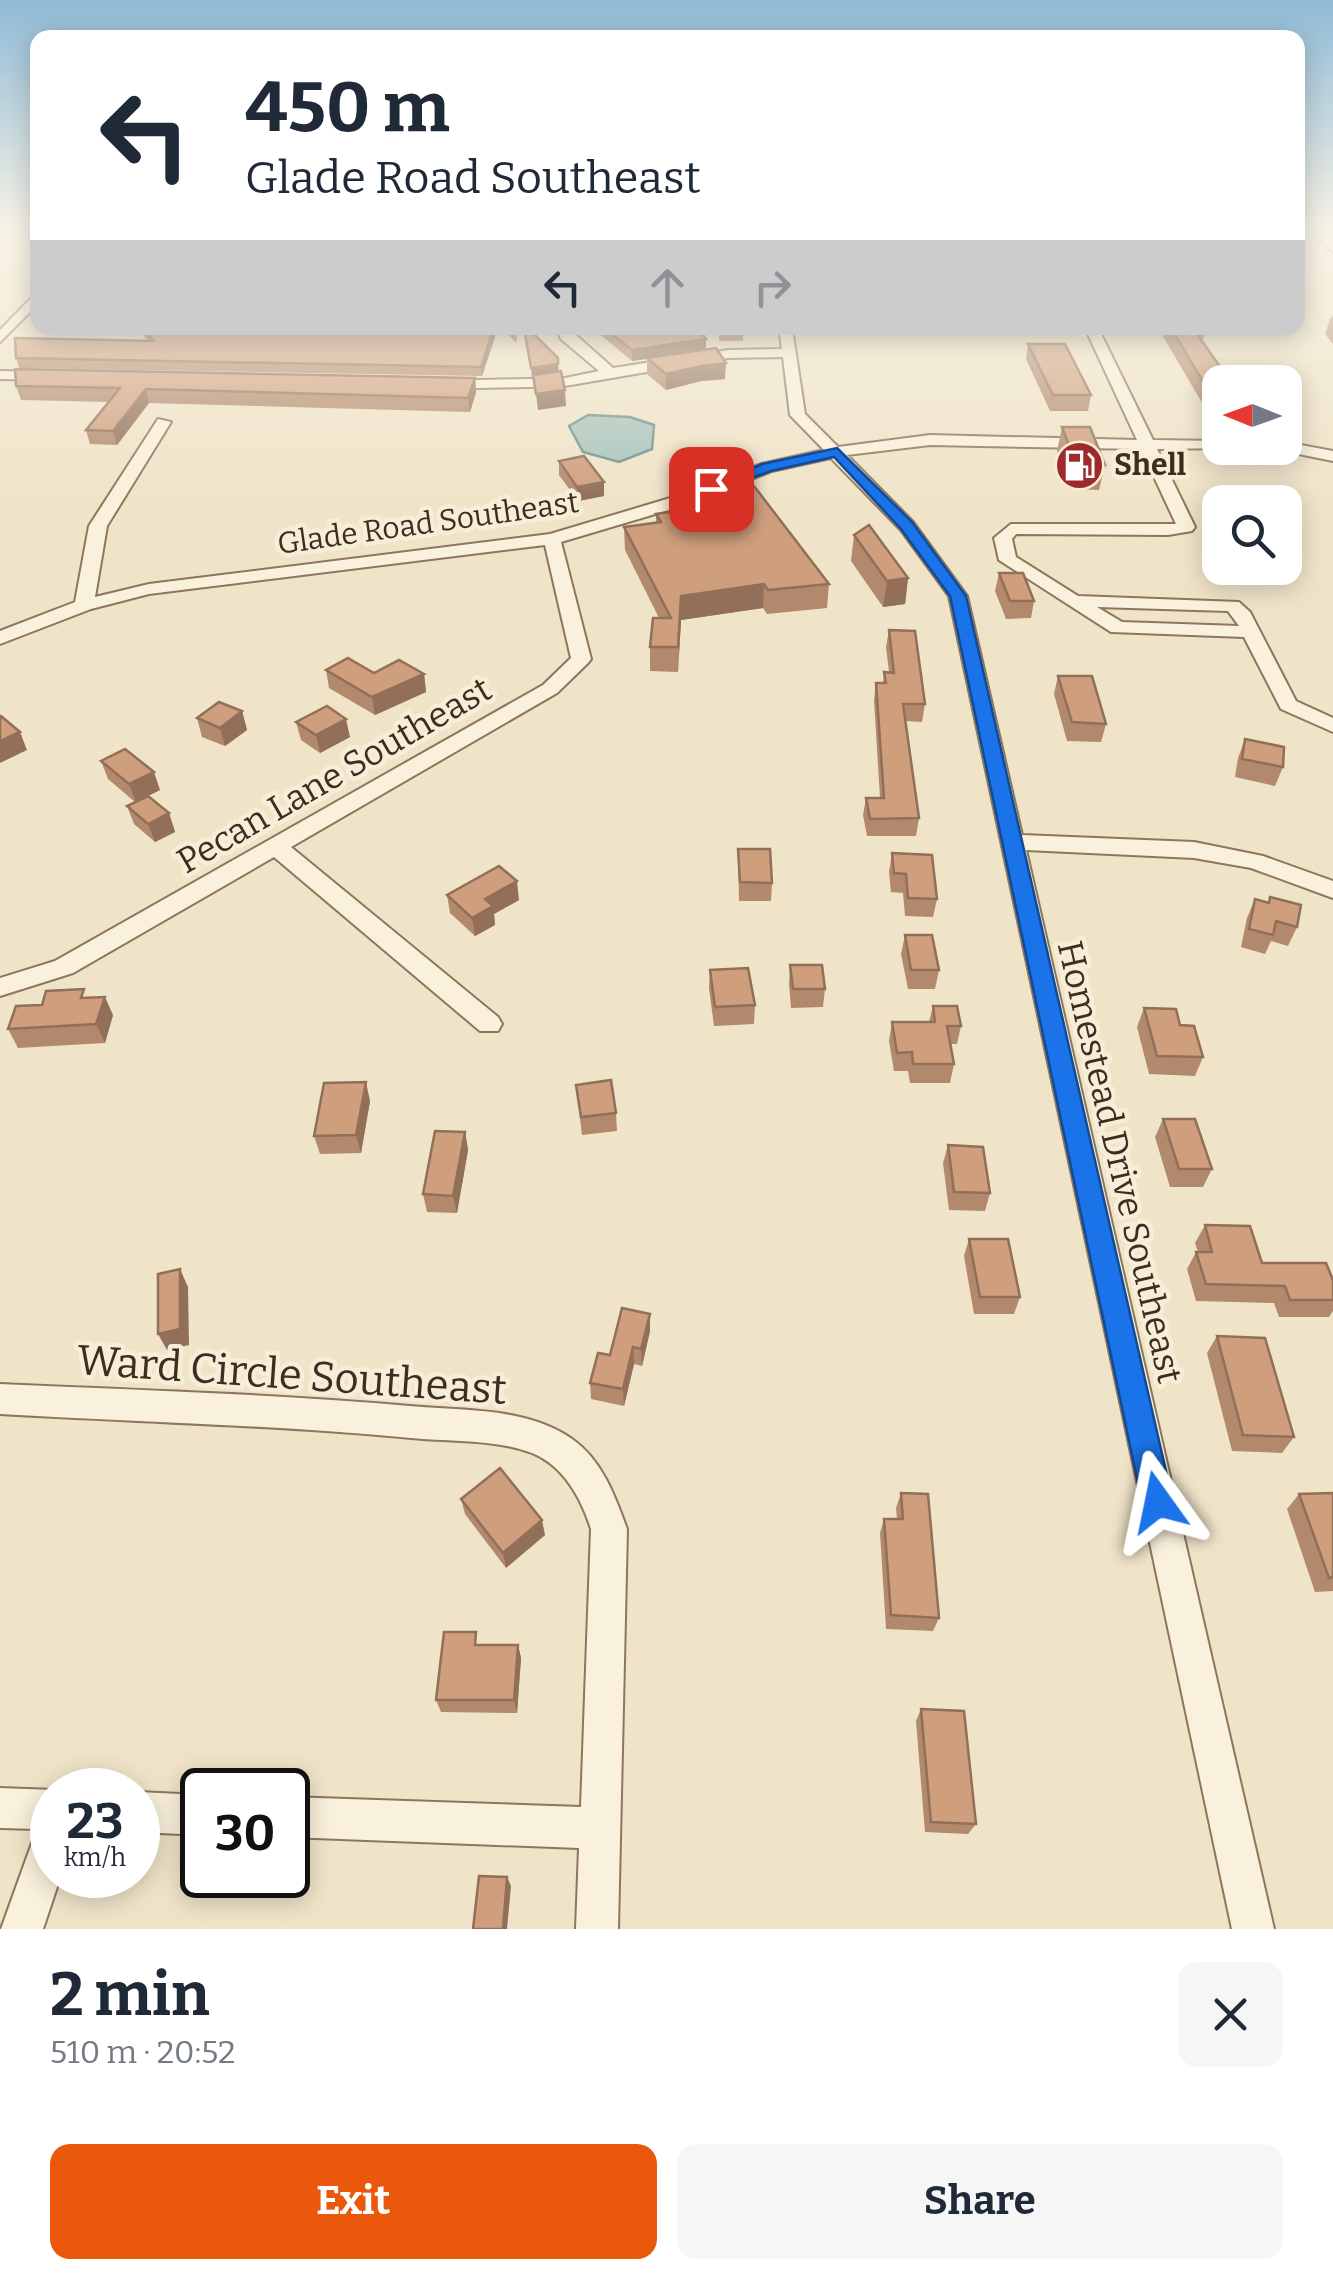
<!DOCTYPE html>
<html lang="en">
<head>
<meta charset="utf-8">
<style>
	body { margin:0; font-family:Bitter,serif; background:#f6f6f7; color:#1f2937; height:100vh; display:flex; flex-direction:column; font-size:38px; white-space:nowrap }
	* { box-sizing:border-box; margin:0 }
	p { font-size:32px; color:#747a83 }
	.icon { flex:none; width:55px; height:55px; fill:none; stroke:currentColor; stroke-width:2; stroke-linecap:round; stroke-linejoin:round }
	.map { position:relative; height:1929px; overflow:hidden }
	.side { display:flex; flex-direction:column; background:#fff; flex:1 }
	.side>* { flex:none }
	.hud { position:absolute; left:30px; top:30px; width:1275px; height:305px; border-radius:20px; box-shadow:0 5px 25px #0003; background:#fff; color:#1f2937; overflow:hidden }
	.needle { width:65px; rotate:271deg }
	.fabs { position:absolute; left:1202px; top:365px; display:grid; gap:20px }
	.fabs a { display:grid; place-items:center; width:100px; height:100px; border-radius:20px; background:#fff; box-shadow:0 5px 25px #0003; font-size:50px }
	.speed { position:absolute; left:30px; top:1768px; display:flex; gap:20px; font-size:50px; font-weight:700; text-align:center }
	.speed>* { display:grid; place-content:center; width:130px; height:130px; border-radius:50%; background:#fff; box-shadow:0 5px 25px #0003; line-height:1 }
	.speed small { font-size:25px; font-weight:400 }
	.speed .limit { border:5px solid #111; border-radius:15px; background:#fff; color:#111 }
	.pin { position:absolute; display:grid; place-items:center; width:85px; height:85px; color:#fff; margin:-42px; border-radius:20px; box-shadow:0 5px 15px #0006 }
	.me { position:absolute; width:110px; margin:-55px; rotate:348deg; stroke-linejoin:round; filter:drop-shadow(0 0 8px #0008) }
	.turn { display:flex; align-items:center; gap:35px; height:210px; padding:0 50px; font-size:45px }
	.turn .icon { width:130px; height:130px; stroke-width:2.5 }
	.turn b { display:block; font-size:70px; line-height:85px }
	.lanes { display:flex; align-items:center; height:95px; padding:0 50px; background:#0003; justify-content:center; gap:50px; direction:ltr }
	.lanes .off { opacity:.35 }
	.round { display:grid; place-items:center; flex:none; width:105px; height:105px; border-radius:20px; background:#f6f6f7 }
	.head { display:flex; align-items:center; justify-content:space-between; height:170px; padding:0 50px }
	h1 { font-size:60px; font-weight:700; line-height:75px }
	.action { display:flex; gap:20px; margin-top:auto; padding:20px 50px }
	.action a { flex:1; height:115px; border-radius:20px; background:#ea580c; color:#fff; font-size:40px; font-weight:700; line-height:115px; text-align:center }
	.action a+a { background:#f6f6f7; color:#1f2937 }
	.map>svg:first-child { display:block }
	.water { fill:#a9c4bc; stroke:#6f938a; stroke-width:2.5 }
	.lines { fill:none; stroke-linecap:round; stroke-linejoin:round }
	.minor-casing { stroke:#8d765c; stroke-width:4 }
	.minor { fill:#faf1dc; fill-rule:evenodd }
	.wall { fill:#b2896c }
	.shaded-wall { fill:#916f58 }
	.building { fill:#cf9f7d; stroke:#916f58; stroke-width:2.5 }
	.route { fill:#1a73e8; stroke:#114b97; stroke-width:2.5 }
	.labels { text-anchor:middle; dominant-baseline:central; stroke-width:9; stroke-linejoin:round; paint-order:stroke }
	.far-poi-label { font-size:30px; font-weight:bold; fill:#3d2e20; stroke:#f7eed8; text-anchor:start }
	.far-street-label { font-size:30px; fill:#3d2e20; stroke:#f7eed8 }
	.street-label { font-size:35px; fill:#3d2e20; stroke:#f7eed8 }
	.near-street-label { font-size:42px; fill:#3d2e20; stroke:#f7eed8 }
</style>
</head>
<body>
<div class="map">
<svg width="1333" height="1929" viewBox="0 0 1333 1929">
	<rect width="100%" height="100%" fill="#f0e4c8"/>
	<!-- water -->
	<polygon class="water" points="588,415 630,417 654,425 652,449 619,462 583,452 569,426"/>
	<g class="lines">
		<defs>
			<g id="minor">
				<polygon points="1313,233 1326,233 1333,241 1333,252"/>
				<polygon points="38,291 38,304 0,342 0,330"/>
				<path d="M556,328H568L613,368L728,350L782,349L779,328H792L805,414L838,447L930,435L1137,440L1085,328H1098L1153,440L1220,441V448H1227L1157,449L1195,527L1192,531L1168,535L1016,534L1012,539L1016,557L1078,596L1239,602L1250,612L1296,701L1333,718V732L1281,709L1244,637L1111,632L999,560L994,538L1011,524H1176L1141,449L930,445L847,455L913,522L967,596L1022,835L1194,842L1263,856L1333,881V898L1251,868L1194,858L1026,850L1274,1929H1232L949,596L901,530L831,458L772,471L689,504L561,542L591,659L588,663L557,693L291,847L498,1017L502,1024L498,1031H480L274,857L73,973L0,996V978L55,961L543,685L571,658L545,545L149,594L91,609L0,644V631L75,602L89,526L158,419L171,422L107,526L95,597L149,584L550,534L677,496L761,464L824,450L790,415L783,357L728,358L565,386L441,389L434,385L441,381L565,378L599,371L561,339ZM1097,607L1228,611L1239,626L1122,622Z"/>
				<polygon points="0,371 46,372 53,376 46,380 0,379"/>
				<polygon points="1285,442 1333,451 1333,461 1279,450 1277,448 1285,448"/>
				<path d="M0,1384C137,1390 274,1394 410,1406C464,1411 526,1407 572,1439C602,1460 615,1496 627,1529L618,1929H576L579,1848L288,1837V1797L581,1807L591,1529C581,1498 564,1466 532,1453C496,1439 450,1442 411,1438C275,1425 137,1422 0,1414Z"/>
				<polygon points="0,1788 55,1790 52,1875 61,1875 43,1929 1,1929 37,1829 0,1828"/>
				<polygon points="138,1792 202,1795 202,1835 138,1832"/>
			</g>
		</defs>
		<!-- minor casing -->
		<use href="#minor" class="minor-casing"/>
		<!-- minor -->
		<use href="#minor" class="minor"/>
	</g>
	<!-- wall -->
	<g class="wall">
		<polygon points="1333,316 1333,344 1325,334 1330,319"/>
		<polygon points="137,328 498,328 482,376 19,368 16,358 148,341"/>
		<polygon points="502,328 519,328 516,343"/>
		<polygon points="597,328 626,328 630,334 706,339 706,350 725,379 701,381 666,390 647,374 647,359 632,361 597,332"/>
		<rect x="719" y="328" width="24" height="13"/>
		<polygon points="1158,328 1200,328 1205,334 1202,341 1220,382 1220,406 1204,406"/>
		<polygon points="1028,344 1091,395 1088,411 1050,411 1026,359"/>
		<polygon points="475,378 476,392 470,412 149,403 117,445 90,444 86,430 109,402 21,400 16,386"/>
		<polygon points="1062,427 1105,465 1099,490 1071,489 1057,451"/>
		<polygon points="559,461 604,496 578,501 559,475"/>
		<polygon points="706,498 829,584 827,608 767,614 763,608 681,620 678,672 650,671 650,647 659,618 625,550 624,527 656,523 656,514 706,507"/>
		<polygon points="854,535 908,578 905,604 883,607 851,561"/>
		<polygon points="999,573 1034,601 1031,618 1006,619 995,591"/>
		<polygon points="889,630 925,704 922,722 905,721 919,818 916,836 867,836 863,815 866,798 880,798 874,700 876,683 883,683 884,672 889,672 886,647"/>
		<polygon points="326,670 424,674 426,692 375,715 329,688"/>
		<polygon points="1058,676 1106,724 1101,742 1067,741 1054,694"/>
		<polygon points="242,711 247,730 225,746 202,737 197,718"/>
		<polygon points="296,722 350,737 320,753 301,740"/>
		<polygon points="1245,739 1283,767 1275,786 1235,777 1238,758"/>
		<polygon points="101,761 160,790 148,796 169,813 175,832 155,842 134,824 127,806 135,802 108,779"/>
		<polygon points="738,849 772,883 771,901 739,901"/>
		<polygon points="892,853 937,899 933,917 905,916 903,893 891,892 889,872"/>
		<polygon points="447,895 519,900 494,914 495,925 475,936 450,913"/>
		<polygon points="1270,897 1297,927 1288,946 1271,941 1265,954 1241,947 1247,918 1255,899 1268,903"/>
		<polygon points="905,935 939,970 935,989 908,989 901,954"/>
		<polygon points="790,965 825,989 823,1007 791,1008 789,984"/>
		<polygon points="710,970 755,1005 754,1024 714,1026 709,988"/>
		<polygon points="42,1005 113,1015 105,1043 18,1048 8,1029"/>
		<polygon points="933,1006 961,1026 957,1044 951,1044 954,1064 950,1083 910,1083 908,1071 894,1071 889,1041 892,1022 929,1022"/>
		<polygon points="1144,1008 1180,1025 1203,1057 1195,1076 1149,1074 1137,1027"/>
		<polygon points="576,1085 616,1113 617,1131 582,1135"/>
		<polygon points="370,1101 361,1153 320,1154 314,1136"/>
		<polygon points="1163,1119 1212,1169 1203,1187 1170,1187 1155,1137"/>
		<polygon points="465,1132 468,1150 457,1213 427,1212 423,1194"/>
		<polygon points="948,1145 990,1193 985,1211 949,1210 943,1163"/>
		<polygon points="1205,1225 1262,1263 1333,1280 1333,1311 1329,1317 1279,1317 1274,1303 1196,1301 1187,1269 1196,1252 1198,1252 1195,1243"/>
		<polygon points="969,1239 1020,1297 1014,1314 974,1314 964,1256"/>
		<polygon points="650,1331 642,1366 634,1364 624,1406 591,1399 590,1383 610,1355"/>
		<polygon points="1217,1336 1294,1437 1282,1453 1232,1451 1207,1353"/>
		<polygon points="901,1493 939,1618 933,1631 886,1629 880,1533 884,1519 897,1519 896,1508"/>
		<polygon points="1333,1493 1333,1591 1315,1592 1287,1509 1299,1494"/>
		<polygon points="461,1499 545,1535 506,1568 465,1514"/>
		<polygon points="518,1645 521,1658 517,1713 441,1712 436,1700"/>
		<polygon points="921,1709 976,1824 968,1834 925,1832 916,1721"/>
	</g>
	<!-- shaded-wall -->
	<g class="shaded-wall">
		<polygon points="494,328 498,328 482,376 481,367"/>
		<polygon points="706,339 706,350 632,361 632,350"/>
		<polygon points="726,363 725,379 701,381 666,390 666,374 702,366"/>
		<polygon points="558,364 559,372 532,376 531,368"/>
		<polygon points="475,378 476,392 470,412 468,398"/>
		<polygon points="146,389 149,403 117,445 113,431"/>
		<polygon points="565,390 566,406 538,410 536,394"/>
		<polygon points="604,482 604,496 578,501 577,487"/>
		<polygon points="908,578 905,604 883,607 887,581"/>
		<polygon points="764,584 763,608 681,620 678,672 681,596"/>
		<polygon points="424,674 426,692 375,715 372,697"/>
		<polygon points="242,711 247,730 225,746 220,728"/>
		<polygon points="346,719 350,737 320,753 316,735"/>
		<polygon points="20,732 27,750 0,763 0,741"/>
		<polygon points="154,772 160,790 136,802 129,784"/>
		<polygon points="169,813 175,832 155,842 148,824"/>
		<polygon points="517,881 519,900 494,914 495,925 475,936 472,918 485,899"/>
		<polygon points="105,997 113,1015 105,1043 96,1024"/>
		<polygon points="366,1082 370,1101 361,1153 356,1135"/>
		<polygon points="465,1132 468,1150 457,1213 453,1196"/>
		<polygon points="180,1269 188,1287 189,1345 167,1350 158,1334"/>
		<polygon points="650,1314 650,1331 642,1366 641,1349"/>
		<polygon points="633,1347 634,1364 624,1406 623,1389"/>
		<polygon points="542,1520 545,1535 506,1568 503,1553"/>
		<polygon points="518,1645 521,1658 517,1713 514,1700"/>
		<polygon points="507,1877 511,1886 507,1929 503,1929"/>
	</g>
	<!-- building -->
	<g class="building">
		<polygon points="142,328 494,328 481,367 16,358 15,338 154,341"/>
		<polygon points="524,328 528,328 558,358 558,364 531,368"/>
		<polygon points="604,328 626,328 630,334 677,328 698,328 706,339 632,350"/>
		<polygon points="1171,328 1200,328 1205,334 1197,334 1231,382 1220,382 1220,390 1208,390"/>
		<polygon points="1028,344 1065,344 1091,395 1053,395"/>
		<polygon points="716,348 726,363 702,366 666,374 647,358"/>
		<polygon points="15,369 475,378 468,398 146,389 113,431 86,430 120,388 16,386"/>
		<polygon points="561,371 565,390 536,394 533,375"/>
		<polygon points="1062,427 1090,427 1105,465 1076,464"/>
		<polygon points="584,456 604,482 577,487 559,461"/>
		<polygon points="754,486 829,584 768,590 764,584 681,596 678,647 650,647 653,618 671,618 624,527 661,522 656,514 711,506 706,498"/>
		<polygon points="869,525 908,578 887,581 854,535"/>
		<polygon points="999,573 1023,573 1034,601 1010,601"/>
		<polygon points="889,630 915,631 925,704 903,704 919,818 870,819 866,798 884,798 876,683 886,683 884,672 894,673"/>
		<polygon points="348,658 374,673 399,660 424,674 372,697 326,670"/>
		<polygon points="1058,676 1092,676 1106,724 1072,722"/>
		<polygon points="219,702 242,711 220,728 197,718"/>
		<polygon points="327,706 346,719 316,735 296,722"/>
		<polygon points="0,716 1,716 20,732 0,741"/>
		<polygon points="1245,739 1284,747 1283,767 1242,759"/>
		<polygon points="125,749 154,772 129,784 101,761"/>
		<polygon points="148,796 169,813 148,824 127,806"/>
		<polygon points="738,849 770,849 772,883 740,882"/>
		<polygon points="892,853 932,855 937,899 908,898 906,874 894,873"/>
		<polygon points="499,866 517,881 485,899 493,906 472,918 447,895"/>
		<polygon points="1270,897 1301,905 1297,927 1276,921 1273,935 1249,929 1255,899 1269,903"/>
		<polygon points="905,935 932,935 939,970 911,970"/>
		<polygon points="790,965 822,965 825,989 793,989"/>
		<polygon points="748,968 755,1005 715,1007 710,970"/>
		<polygon points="84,989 81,998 105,997 96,1024 8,1029 16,1006 42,1005 46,991"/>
		<polygon points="933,1006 957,1006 961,1026 947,1026 954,1064 913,1064 912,1052 897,1053 892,1022 935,1022"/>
		<polygon points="1144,1008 1176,1009 1180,1025 1194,1026 1203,1057 1157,1056"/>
		<polygon points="611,1080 616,1113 581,1117 576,1085"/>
		<polygon points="366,1082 356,1135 314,1136 324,1083"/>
		<polygon points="1163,1119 1195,1119 1212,1169 1179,1169"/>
		<polygon points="435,1131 465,1132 453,1196 423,1194"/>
		<polygon points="948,1145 983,1147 990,1193 954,1192"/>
		<polygon points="1205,1225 1250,1226 1262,1263 1326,1263 1333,1280 1333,1300 1290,1300 1285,1286 1206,1284 1196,1252 1212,1252"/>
		<polygon points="969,1239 1008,1239 1020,1297 980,1297"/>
		<polygon points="180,1269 180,1329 158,1334 158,1274"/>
		<polygon points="622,1308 650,1314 641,1349 633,1347 623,1389 590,1383 598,1353 610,1355"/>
		<polygon points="1217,1336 1265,1338 1294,1437 1243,1435"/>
		<polygon points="500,1468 542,1520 503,1553 461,1499"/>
		<polygon points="901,1493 928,1494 939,1618 891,1615 884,1519 903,1519"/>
		<polygon points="1333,1493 1333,1577 1329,1578 1299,1494"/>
		<polygon points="444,1632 476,1632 475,1645 518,1645 514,1700 436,1700"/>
		<polygon points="921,1709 964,1711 976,1824 931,1822"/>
		<polygon points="479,1876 507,1877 503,1929 473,1929"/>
	</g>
	<!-- sky -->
	<linearGradient id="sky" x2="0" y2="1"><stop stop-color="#8fbad6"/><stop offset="0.46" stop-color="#f8f3e6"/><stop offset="1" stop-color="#f8f3e6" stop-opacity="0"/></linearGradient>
	<rect width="1333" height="503" fill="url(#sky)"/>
	<!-- route -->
	<polygon class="route" points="837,448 912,522 966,596 1173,1502 1169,1513 1158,1518 1146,1513 1142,1502 950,596 901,529 834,457 771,471 711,493 703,489 762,464"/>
	<!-- icons -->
	<defs>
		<symbol id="fuel-disc" viewBox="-11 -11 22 22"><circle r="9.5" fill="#9e2a2b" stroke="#f7eed8"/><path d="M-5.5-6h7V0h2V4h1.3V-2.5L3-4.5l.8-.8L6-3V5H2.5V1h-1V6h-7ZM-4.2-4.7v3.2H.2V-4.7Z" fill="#fff"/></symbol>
	</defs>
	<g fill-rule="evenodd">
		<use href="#fuel-disc" x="1052" y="438" width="55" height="55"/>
	</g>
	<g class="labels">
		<!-- far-poi labels -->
		<g class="far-poi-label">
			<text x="1114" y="465">Shell</text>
		</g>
		<!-- far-street labels -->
		<g class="far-street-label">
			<text transform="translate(428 523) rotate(-8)">Glade Road Southeast</text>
		</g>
		<!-- street labels -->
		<g class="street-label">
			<text transform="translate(334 775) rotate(-30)">Pecan Lane Southeast</text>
			<text transform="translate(1120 1162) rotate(77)">Homestead Drive Southeast</text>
		</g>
		<!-- near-street labels -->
		<g class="near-street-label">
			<text transform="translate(292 1375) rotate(4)">Ward Circle Southeast</text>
		</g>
	</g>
</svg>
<div class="fabs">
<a><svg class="needle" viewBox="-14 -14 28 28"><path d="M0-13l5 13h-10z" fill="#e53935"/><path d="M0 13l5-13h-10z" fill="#747a83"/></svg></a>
<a><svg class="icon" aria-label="search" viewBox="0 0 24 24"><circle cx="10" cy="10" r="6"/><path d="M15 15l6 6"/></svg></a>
</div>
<div class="speed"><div>23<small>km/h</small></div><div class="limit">30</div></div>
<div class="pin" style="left:711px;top:489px;background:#d93025"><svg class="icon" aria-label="arrive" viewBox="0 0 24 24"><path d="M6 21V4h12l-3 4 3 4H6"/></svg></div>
<svg class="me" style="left:1158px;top:1502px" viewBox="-20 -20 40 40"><path d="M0-17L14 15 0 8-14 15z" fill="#1a73e8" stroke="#fff" stroke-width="4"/></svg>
<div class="hud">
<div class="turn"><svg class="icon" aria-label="left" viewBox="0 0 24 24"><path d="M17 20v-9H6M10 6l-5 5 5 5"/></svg><div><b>450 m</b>Glade Road Southeast</div></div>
<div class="lanes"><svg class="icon" aria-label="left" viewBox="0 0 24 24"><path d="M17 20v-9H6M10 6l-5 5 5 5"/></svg><svg class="icon off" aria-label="ahead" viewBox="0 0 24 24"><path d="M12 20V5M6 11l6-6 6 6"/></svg><svg class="icon off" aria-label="right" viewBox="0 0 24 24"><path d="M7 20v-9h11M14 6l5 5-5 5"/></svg></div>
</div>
</div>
<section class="side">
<div class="head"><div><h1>2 min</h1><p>510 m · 20:52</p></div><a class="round"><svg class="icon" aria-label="close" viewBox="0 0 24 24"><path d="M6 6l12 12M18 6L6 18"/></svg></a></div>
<div class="action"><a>Exit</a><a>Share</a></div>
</section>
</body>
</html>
